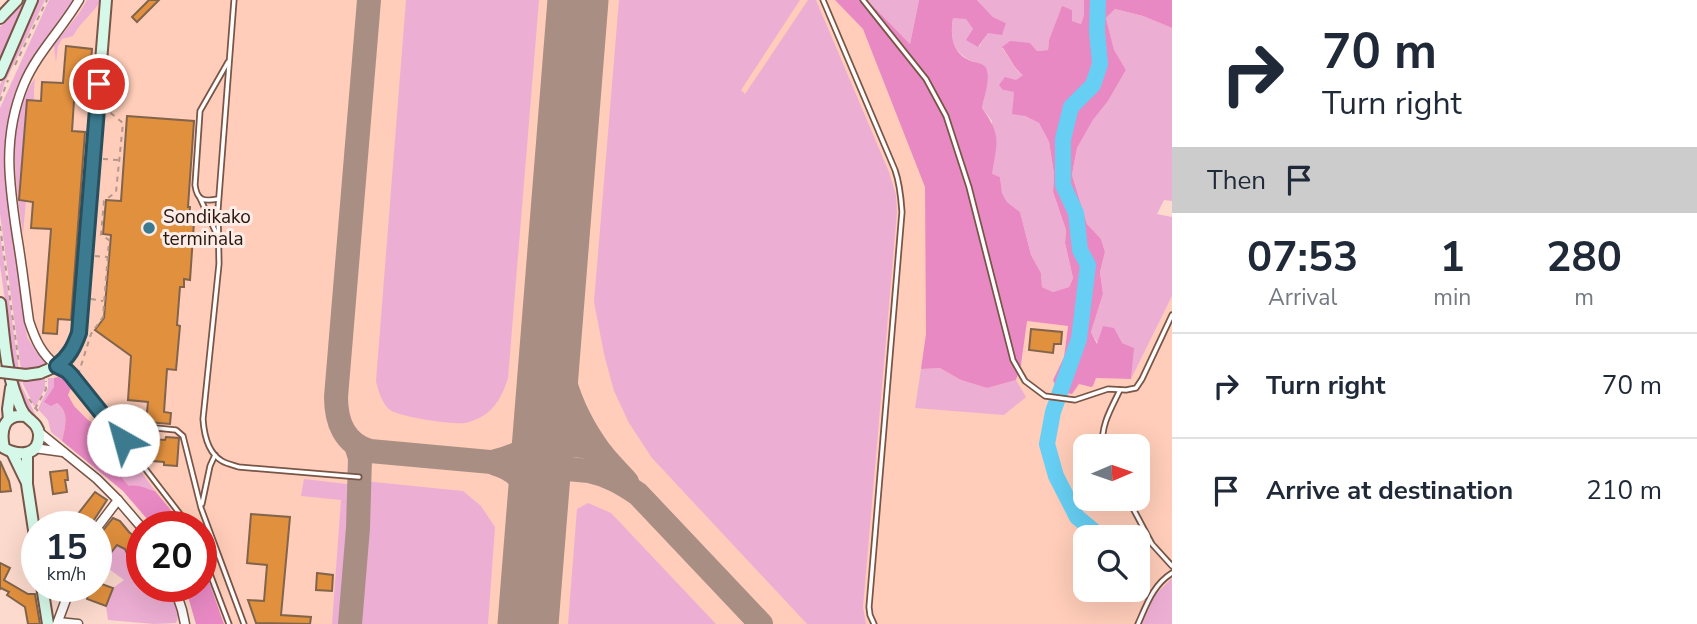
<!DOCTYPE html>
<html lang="en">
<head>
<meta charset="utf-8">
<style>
	body { margin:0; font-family:"Nunito Sans",sans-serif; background:#f2f2f3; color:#1f2937; height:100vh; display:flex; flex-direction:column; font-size:26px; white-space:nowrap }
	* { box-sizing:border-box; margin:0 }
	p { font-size:23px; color:#747a83 }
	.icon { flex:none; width:38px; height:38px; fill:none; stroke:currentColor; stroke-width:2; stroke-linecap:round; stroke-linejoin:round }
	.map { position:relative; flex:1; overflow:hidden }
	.details { display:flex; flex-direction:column; background:#fff; width:525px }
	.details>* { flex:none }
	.hud { background:#fff; color:#1f2937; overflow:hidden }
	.needle { width:46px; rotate:88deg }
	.fabs { position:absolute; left:1073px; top:434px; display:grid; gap:14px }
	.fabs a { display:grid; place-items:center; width:77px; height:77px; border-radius:14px; background:#fff; box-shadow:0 7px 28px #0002; font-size:35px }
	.speed { position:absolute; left:21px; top:511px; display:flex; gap:14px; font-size:35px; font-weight:700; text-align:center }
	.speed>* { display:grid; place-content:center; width:91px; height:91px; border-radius:50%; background:#fff; box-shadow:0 7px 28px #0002; line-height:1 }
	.speed small { font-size:18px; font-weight:400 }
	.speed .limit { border:10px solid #d22; background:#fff; color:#111 }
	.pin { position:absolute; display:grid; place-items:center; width:60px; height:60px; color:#fff; margin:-30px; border:4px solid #fff; border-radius:50%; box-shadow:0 2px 7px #0007 }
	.me { position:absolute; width:77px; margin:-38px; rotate:322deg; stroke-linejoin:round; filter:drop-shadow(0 0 5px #0008) }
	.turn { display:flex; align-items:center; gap:24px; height:147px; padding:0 35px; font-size:32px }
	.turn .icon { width:91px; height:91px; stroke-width:2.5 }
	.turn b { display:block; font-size:49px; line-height:60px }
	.then { display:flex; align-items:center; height:66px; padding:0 35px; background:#0003; gap:14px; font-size:26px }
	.eta { display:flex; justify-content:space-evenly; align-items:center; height:119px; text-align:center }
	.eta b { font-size:42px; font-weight:700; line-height:49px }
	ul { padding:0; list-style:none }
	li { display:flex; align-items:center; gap:21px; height:105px; padding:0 35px; border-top:2px solid #e0e1e3 }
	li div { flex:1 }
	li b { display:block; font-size:26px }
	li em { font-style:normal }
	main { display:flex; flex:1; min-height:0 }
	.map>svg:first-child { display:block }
	.built { fill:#ffcdb9; fill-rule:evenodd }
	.green { fill:#edaed3 }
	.forest { fill:#e989c4 }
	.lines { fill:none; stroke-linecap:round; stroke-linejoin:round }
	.river { stroke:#66cff3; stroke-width:16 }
	.taxiway { stroke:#a98e84; stroke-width:24 }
	.runway { stroke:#a98e84; stroke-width:61 }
	.building { fill:#e1903e; stroke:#81644b; stroke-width:2 }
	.lane-casing { stroke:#785546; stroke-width:7 }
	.street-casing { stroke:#785546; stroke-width:11 }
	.secondary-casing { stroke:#785546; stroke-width:14 }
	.path { stroke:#b2978c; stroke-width:2; stroke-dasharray:5 5; stroke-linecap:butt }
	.lane { stroke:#fff; stroke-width:3.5 }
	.street { stroke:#fff; stroke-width:8 }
	.secondary { stroke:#d5f8e8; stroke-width:10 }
	.secondary-bridge-casing { stroke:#785546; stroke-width:14; stroke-linecap:butt }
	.secondary-bridge { stroke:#d5f8e8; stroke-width:10 }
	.route-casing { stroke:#274f5d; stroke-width:18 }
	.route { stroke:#3c7a8f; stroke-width:12 }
	.poi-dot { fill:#3c7a8f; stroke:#fdece5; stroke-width:2.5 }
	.labels { text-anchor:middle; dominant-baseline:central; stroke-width:6; stroke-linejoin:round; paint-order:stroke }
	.poi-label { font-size:19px; fill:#261711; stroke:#fdece5; text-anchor:start }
</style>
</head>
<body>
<main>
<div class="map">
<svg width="1172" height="624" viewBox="0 0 1172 624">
	<rect width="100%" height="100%" fill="#fcdacd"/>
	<!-- built -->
	<path class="built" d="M77,0H867L1022,363L1026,321L1068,325L1064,357L1053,380L1093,386L1096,378L1131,379L1172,296V624H196L185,586H201V527H154L123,491L51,432L48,420L39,410L54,387V378L48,365L35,350L27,337L6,192L4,149L7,127L17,93ZM1085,446H1138V499H1085ZM1085,537H1138V590H1085Z"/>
	<!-- green -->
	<g class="green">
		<polygon points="37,0 45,0 5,82 0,98 0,85"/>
		<polygon points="49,0 77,0 17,93 7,127 4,149 6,192 27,337 35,350 48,365 39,367 42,377 45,377 45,388 36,406 34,406 23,384 0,214 0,108"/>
		<path d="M87,0H101C93,14 81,21 73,36L62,39L58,46L56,63L54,45L80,12Z"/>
		<path d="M406,0H539L508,378C503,394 496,409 481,417C477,419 470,422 465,423C453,425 400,417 390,410C382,404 378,390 376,381Z"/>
		<polygon points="619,0 800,0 741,90 745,94 808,0 816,0 889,172 896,195 897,212 863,607 866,624 807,624 652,458 629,423 614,391 604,354 594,302"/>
		<polygon points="867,0 919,0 910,44"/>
		<path d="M977,0H1084V15L1081,24L1071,21L1072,10L1062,7L1049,40L1048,50L1037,51L1030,43H1021L1002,48C1011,58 1012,68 1023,75L1003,90L1015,92L1013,101L1025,116L1039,123L1049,142L1054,174L1053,192L1066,230L1065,243L1073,278L1069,287L1053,292L1042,287L1041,273L1031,255L1020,212L1007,202L1002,193L1000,177L992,175V121L982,108L986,90L983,65C956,57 949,45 953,18H966L973,29L979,47L988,32L1006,23L993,17Z"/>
		<polygon points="25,2 0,57 0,27"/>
		<polygon points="1115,9 1143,16 1172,28 1172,201 1164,200 1157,214 1172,217 1172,296 1131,379 1133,348 1122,343 1098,344 1091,332 1103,294 1100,272 1105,252 1101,239 1087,224 1072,175 1077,148 1093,120 1108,101 1126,70 1114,51 1106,18"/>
		<path d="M35,78L34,89V101L27,100L19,200L26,201L23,234C16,184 4,123 35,78Z"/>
		<polygon points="0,234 21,385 36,416 26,407 17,387 0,265"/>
		<polygon points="940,368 961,380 987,388 1016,380 1026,397 1004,415 915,408 921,369"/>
		<path d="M48,378H54V387L57,403C70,412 65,427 62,441L51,432L48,420L38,409L48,388Z"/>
		<path d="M115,458L132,468L137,466L155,491C145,489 140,485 130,487L116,471L113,464Z"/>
		<polygon points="304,479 355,485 351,566 345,624 332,624 341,500 301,496"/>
		<polygon points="364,481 463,491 481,506 495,527 488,624 355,624 361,564"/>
		<polygon points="588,503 611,513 716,624 568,624 577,509"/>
		<path d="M117,545L125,549L136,572L142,569V586H167C173,597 182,611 176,623L154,624L108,620L106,606L113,588L124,580L102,564Z"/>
		<polygon points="1172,578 1172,624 1142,624 1155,595"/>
	</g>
	<!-- forest -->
	<g class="forest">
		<path d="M835,0H867L910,44L919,0H977L993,17L1006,23L1002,35L988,33L978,47L966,40L973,29L966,19L953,18C950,35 952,54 971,61C977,63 983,63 986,68C991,77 984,98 982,108C1002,136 997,142 992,174L1000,177L1002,193L1007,202L1020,212L1031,255L1041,273L1042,287L1053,292L1069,287L1073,278L1065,243L1066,230L1053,192L1054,174L1049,142L1039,123L1025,116L1012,114L1014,92L1003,90L999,85L1005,77L1016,80L1023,75C1013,68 1010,57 1002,47L1010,41L1030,43L1037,51L1048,50L1049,40L1062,6L1072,10V21L1081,24L1084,15V0H1172V28L1143,16L1115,9L1106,18L1114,50L1126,70L1108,101L1093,120L1077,148L1072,175L1087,224L1101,239L1105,252L1100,272L1103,294L1091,332L1097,344L1103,326L1114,328L1122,343L1134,348L1131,379L1096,378L1093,386L1091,387L1079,384L1072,394L1058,392L1053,380L1064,357L1068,326L1027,321L1021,365L1016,380L987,388L961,380L940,368L921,369L926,334L925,187L863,29Z"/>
		<path d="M58,377L63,379L71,388L68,395L74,406L88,420L112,435L137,466L132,468L116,458L113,464L116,471L129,486C139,484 146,489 155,491L185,527H154L123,491L62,441C65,427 70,412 57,403L51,406L44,402L54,387V378Z"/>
		<polygon points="207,576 224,624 196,624 185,586 201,586 201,577"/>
	</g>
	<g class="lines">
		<!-- river -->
		<polyline class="river" points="1098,0 1097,31 1100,64 1093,85 1071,107 1063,139 1063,185 1076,213 1080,250 1088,265 1079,339 1053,412 1047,444 1056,476 1077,517 1101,537"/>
		<!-- taxiway -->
		<g class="taxiway">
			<path d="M369,0L336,397C336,421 344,444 370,451L589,471C608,475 622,483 638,494L761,624"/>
			<path d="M554,299C555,358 565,405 601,453C609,463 618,472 627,482"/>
			<path d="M496,461C529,453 540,441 545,408"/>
			<path d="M496,464C521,471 534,492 536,518"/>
			<path d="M540,477C551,448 574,436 602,454"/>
			<polyline points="350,624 358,528 360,458 356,445"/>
		</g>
		<!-- runway -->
		<polyline class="runway" points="528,624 578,0"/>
	</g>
	<!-- building -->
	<g class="building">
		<polygon points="149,0 159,0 137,22 132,17"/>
		<polygon points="66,46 92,49 88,103 74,101 72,131 85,132 71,320 58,319 57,334 43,333 51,229 31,228 33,202 19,200 27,100 41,101 42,82 63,83"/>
		<polygon points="127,116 194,121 188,207 190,207 189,222 194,222 190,280 184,279 184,287 180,287 177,325 180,326 176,370 167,369 164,412 171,413 170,424 146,422 148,402 128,400 131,356 95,330 104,318 111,235 103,234 106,200 121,201"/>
		<polygon points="1031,329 1062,332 1061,344 1054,344 1053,353 1029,350"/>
		<polygon points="166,437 179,438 177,466 164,465 164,462 152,461 153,439 165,440"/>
		<polygon points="0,461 9,481 11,491 0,492"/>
		<polygon points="67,470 68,480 65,480 67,492 53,494 50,472"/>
		<polygon points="95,492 107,500 92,523 88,520 83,527 63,527 59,523 68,513 74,519"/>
		<polygon points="251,514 290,517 281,615 311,617 310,624 256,623 248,600 264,601 267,565 247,563"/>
		<polygon points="113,518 120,521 129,532 136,538 135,541 142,555 142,569 136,573 125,549 117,545 96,572 96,537 101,533"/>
		<polygon points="0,563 10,568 4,580 28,594 35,594 40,624 28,624 25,607 7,595 9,592 1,588 0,589"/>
		<polygon points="317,573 333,575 332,591 316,590"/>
		<polygon points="96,582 113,588 106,606 87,599 91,586 96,586"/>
	</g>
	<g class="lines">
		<defs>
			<g id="lane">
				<path d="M234,0L218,209L219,264L203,419C204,434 208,453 222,461C227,464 233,465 239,467L359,477"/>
				<path d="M823,0L895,170C900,184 901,197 902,212L869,607L870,615L874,624"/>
				<polyline points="863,0 926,79 946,116 969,187 1013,360 1025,381 1045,396 1075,400 1108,389 1126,390 1136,388 1142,379 1172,315"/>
				<polyline points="200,198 217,235"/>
				<path d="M218,199C203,202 197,200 195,185L200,111L228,62"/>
				<polyline points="59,367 67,371 71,375 107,419 190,527"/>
				<polyline points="107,419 117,415 124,415 146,427 176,430 183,436 201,508 244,624"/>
				<path d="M1103,446C1100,426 1112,407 1120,390"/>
				<polyline points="1128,499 1152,544 1172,566"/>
				<polyline points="202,504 210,466 215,455"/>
				<polyline points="201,550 229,624"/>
				<path d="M1138,624C1147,604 1153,585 1172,573"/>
			</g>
			<g id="street">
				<path d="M57,366C41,354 35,339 29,321C25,293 22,265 17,236C9,183 2,137 24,84C37,53 62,29 79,0"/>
				<polyline points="39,432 97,479 118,500 142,528"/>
				<polyline points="34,448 63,452"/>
				<polyline points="96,529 118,500"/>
				<polyline points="174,586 182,610 185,624"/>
				<polyline points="58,622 78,624"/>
				<polyline points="57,624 71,586"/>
			</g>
			<g id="secondary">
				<polyline points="0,18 17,0"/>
				<polyline points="0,74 32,0"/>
				<path d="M0,303C4,334 5,369 17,398C19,404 22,413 27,417C32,422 38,425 39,434C40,457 18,456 4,448C0,430 4,413 25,416"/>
				<path d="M40,373C64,364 70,356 79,333L106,0"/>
				<polyline points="9,419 8,409 11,388"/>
				<polyline points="12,452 26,481"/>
				<polyline points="27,453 27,484 37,550"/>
				<polyline points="42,586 48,624"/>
			</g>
		</defs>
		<!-- lane casing -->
		<use href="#lane" class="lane-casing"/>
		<!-- street casing -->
		<use href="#street" class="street-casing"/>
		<!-- secondary casing -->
		<use href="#secondary" class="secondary-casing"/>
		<!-- path -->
		<g class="path">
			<polyline points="15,65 47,0"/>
			<polyline points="0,101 8,80"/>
			<polyline points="103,159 118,160"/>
			<polyline points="0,226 19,364"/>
			<polyline points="95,256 107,257"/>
			<polyline points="91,299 103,301"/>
			<polyline points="76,373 79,372 91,334 103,317 109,240 101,235 104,201 116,192 123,123 107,110"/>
			<polyline points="29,399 40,414"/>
			<polyline points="35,409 46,389 46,381"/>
		</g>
		<!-- lane -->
		<use href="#lane" class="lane"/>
		<!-- street -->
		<use href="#street" class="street"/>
		<!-- secondary -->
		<use href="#secondary" class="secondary"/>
		<defs>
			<polyline id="secondary-bridge" points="0,372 26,375 40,373"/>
		</defs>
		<!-- secondary-bridge casing -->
		<use href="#secondary-bridge" class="secondary-bridge-casing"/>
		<!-- secondary-bridge -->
		<use href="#secondary-bridge" class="secondary-bridge"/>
	</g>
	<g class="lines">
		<defs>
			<path id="route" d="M99,84L79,333C74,347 69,357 57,366L67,371L71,375L123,440"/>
		</defs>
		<!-- route casing -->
		<use href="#route" class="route-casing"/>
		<!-- route -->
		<use href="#route" class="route"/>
	</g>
	<!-- markers -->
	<circle class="poi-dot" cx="149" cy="228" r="7"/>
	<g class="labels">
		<!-- poi labels -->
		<g class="poi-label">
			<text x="163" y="217">Sondikako<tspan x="163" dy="22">terminala</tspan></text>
		</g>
	</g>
</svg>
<div class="fabs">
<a><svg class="needle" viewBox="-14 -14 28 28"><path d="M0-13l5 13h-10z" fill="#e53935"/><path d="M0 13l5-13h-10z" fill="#747a83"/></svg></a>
<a><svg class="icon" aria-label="search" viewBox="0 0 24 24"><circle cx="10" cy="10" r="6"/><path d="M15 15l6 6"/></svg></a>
</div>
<div class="speed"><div>15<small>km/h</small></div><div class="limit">20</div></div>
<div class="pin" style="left:99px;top:84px;background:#d93025"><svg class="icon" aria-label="arrive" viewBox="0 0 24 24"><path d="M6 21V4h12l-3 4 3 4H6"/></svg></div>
<svg class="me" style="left:123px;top:440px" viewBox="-20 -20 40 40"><circle r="19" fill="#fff"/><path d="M0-13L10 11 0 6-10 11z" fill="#3c7a8f"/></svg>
</div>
<section class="details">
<div class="hud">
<div class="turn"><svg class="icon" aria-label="right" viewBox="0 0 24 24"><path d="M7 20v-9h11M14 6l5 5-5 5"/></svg><div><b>70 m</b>Turn right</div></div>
<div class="then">Then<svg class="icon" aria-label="arrive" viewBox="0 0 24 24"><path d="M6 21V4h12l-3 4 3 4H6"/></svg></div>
</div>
<div class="eta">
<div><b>07:53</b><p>Arrival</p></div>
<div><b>1</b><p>min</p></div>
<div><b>280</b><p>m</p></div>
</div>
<ul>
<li><svg class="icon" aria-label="right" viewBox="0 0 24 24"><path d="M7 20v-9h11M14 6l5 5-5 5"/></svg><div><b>Turn right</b></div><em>70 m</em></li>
<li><svg class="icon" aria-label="arrive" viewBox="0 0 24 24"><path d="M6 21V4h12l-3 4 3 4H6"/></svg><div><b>Arrive at destination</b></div><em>210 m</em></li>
</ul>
</section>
</main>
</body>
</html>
